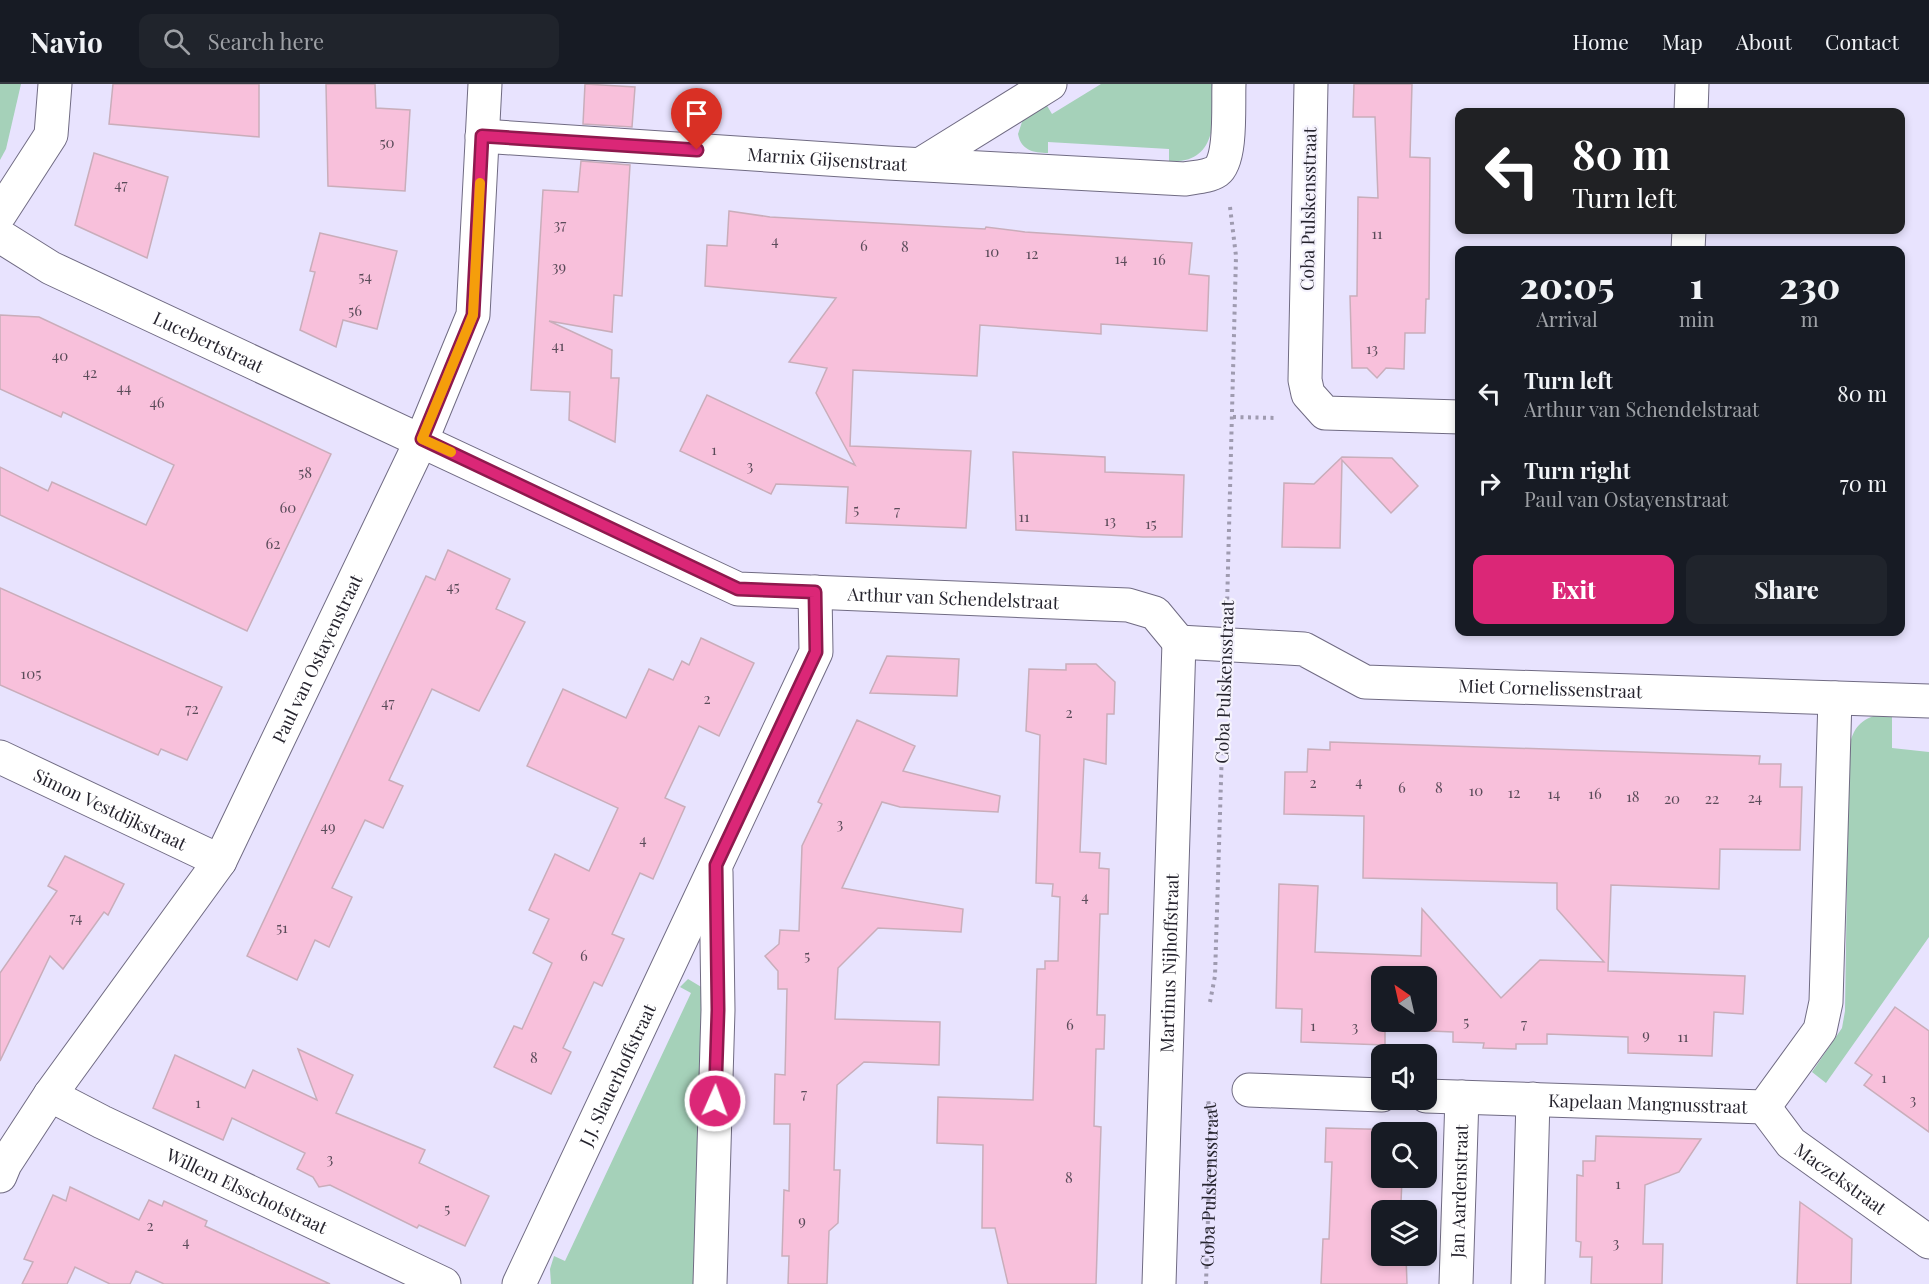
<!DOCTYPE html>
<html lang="en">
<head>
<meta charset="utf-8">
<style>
	body { margin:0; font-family:"Playfair Display",serif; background:#20242c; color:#f1f3f6; height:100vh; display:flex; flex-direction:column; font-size:22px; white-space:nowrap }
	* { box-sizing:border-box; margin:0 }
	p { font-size:20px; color:#9ea1a6 }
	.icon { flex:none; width:33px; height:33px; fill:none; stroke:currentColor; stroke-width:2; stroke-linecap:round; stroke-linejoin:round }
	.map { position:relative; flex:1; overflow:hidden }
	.panel { position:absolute; left:1455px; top:162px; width:450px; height:390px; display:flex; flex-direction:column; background:#171b24; border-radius:12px; box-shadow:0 3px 9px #0003 }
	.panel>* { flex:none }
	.banner { position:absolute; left:1455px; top:24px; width:450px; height:126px; border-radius:12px; box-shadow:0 3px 9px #0003; background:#202124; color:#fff; overflow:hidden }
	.needle { width:39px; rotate:326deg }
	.buttons { position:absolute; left:1371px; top:882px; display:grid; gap:12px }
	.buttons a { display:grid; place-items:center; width:66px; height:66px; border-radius:12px; background:#171b24; box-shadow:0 3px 9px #0003; font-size:30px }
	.pin { position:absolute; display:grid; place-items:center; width:51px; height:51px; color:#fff; margin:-62px -26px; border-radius:50% 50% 50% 0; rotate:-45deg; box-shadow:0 0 6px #0007 }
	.pin .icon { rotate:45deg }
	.me { position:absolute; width:66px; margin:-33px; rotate:2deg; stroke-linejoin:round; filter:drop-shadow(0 0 4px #0008) }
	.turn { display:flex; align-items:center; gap:21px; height:126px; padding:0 18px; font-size:27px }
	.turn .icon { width:78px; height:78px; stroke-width:2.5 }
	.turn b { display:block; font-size:42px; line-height:51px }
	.eta { display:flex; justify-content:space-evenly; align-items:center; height:102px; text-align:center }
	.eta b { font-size:36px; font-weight:800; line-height:42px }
	.cta { display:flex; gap:12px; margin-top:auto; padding:12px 18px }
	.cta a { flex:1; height:69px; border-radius:12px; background:#db2777; color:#fff; font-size:24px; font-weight:800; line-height:69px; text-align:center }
	.cta a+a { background:#20242c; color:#f1f3f6 }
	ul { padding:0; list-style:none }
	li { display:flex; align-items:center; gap:18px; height:90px; padding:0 18px }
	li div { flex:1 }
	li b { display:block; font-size:22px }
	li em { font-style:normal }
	header { display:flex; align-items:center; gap:36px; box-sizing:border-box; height:84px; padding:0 30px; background:#171b24; border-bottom:2px solid #363941 }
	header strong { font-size:28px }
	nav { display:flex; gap:33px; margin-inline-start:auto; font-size:21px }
	.search { width:420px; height:54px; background:#20242c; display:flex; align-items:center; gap:15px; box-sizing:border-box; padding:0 21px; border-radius:12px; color:#9ea1a6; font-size:22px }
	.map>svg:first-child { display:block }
	.green { fill:#a5d1b9 }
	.building { fill:#f8c0db; stroke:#c9adba; stroke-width:1.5; fill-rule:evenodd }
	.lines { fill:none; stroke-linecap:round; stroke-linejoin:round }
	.street-casing { stroke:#706b83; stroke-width:35 }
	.path { stroke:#9f9bb0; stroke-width:4; stroke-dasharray:3 4.5; stroke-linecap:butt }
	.street { stroke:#fff; stroke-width:33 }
	.route-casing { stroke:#8e194d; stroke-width:15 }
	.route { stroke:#db2777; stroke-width:10 }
	.slow { stroke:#f59e0b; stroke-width:10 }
	.labels { text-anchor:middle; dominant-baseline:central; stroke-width:4.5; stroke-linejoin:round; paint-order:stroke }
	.number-label { font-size:15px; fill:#5a4b59 }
	.street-label { font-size:18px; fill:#26242e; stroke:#f5f3fd }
</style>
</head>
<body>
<header>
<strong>Navio</strong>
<div class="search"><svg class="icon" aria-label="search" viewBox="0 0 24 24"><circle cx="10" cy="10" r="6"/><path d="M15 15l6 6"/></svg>Search here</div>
<nav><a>Home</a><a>Map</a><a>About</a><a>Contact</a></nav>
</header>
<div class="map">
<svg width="1929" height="1200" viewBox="0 0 1929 1200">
	<rect width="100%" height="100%" fill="#e8e3fe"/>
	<!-- green -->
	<g class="green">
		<polygon points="0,0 21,0 6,65 0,76"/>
		<path d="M1101,0H1215C1214,33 1218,81 1169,77V65L1048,58V69C1033,69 1021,66 1018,50L1023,35L1046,20L1052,30Z"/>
		<path d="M1881,630L1892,631V664L1929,668V853L1826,999L1812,988L1842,944L1845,927L1849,664C1853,644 1860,635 1881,630Z"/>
		<polygon points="688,895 703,904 694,1200 551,1200 550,1185 554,1172 565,1177 691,909 680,903"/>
	</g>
	<!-- building -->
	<g class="building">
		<polygon points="113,0 259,0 259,53 109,40"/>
		<polygon points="326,0 375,0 376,24 410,26 405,107 328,102"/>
		<polygon points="585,0 635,3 632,43 583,40"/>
		<polygon points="1354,0 1412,0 1410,73 1430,74 1429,215 1426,215 1425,249 1405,249 1404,285 1386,284 1377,294 1367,284 1352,284 1350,212 1357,212 1358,113 1378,114 1375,33 1353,33"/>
		<polygon points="94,69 168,93 147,174 75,141"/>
		<polygon points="581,77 630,81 622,212 614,211 612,248 549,237 612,266 611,294 619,294 615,358 569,336 570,308 531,306 543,106 578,108"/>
		<polygon points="729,127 770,133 985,145 986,143 1025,148 1192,159 1189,190 1209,192 1207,247 1101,240 1101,250 980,241 977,292 853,286 850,362 971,367 966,444 846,439 848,403 776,400 771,410 680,367 707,311 855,381 816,309 827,284 789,278 836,214 705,202 707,161 727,162"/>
		<polygon points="320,149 397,167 377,245 343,236 336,263 300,246 315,188 310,187"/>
		<polygon points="0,231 39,233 331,370 247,547 0,431 0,383 48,407 52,398 146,441 174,381 63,328 61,333 0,305"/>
		<polygon points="1013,368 1105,373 1105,388 1184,391 1182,453 1143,453 1016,446"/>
		<polygon points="1342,373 1392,374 1418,402 1391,429 1342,376 1340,464 1282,463 1284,399 1314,400"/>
		<polygon points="448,466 510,495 496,525 525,538 479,627 432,605 389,696 403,702 383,744 365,736 332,804 352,813 329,863 315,856 297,896 247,872 426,492 435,496"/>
		<polygon points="0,504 222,603 187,676 161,665 158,671 0,601"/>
		<polygon points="701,554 754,579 719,652 699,642 665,714 685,723 653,795 640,789 612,850 624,855 602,902 594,898 563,964 571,968 551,1010 494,983 514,942 522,945 552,879 533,869 549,835 529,826 555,770 589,787 618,724 527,682 563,605 626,634 649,585 673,596 682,577 689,581"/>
		<polygon points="887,572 959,575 957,612 870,609"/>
		<polygon points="1066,580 1096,580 1115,598 1114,630 1107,630 1106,680 1084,675 1080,768 1100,769 1099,784 1109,785 1108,830 1100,830 1097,931 1105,931 1104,965 1096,965 1094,1042 1101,1043 1096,1200 1008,1200 995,1144 982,1144 983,1061 937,1059 938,1013 1033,1016 1037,885 1045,885 1045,877 1058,877 1060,813 1052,812 1053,800 1036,799 1040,651 1026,647 1029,585 1066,586"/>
		<polygon points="857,636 915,662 903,687 1000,712 998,728 900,723 882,718 842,804 963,825 961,848 878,844 838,884 835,935 940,938 939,981 864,978 837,1001 834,1086 840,1086 838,1139 829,1147 827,1200 788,1200 789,1172 782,1172 784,1106 789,1107 790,1040 774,1040 775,990 785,991 787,905 778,905 778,887 765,872 779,860 780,846 799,847 802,762 822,720 818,718"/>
		<path d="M1330,658L1760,672L1759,680H1781L1780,703H1802L1800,766L1720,765L1719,805L1611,801L1608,887L1745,892L1743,930L1714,928L1712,972L1628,969V953L1547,950V960H1516V965L1483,964L1484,959L1453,958V948L1385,945V961L1301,958L1302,925L1276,924L1279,800L1318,802L1315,868L1421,872L1422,825L1501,914L1540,876L1604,878L1557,825V799L1363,794L1364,732L1284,730L1285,688H1307L1308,665L1330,666ZM1382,892H1426V938H1382Z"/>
		<polygon points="65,772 124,800 108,831 104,828 63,885 50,872 0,977 0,889 57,807 48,802"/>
		<polygon points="1895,923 1929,947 1929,1048 1864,1001 1872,991 1855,979"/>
		<polygon points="298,965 353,991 336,1029 425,1066 419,1079 489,1112 465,1162 419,1141 417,1144 330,1101 319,1103 313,1093 297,1085 305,1069 232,1034 223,1056 153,1024 175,971 245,1004 253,986 317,1016"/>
		<polygon points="1326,1044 1404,1046 1404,1048 1382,1048 1382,1094 1402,1094 1401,1119 1404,1119 1404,1126 1382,1126 1382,1172 1406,1172 1407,1200 1321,1200 1323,1155 1329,1155 1332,1078 1325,1078"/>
		<polygon points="1596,1052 1701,1055 1679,1088 1645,1101 1643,1160 1663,1160 1662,1200 1591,1200 1592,1173 1580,1173 1581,1158 1576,1157 1577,1091 1583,1092 1583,1077 1595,1077"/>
		<polygon points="70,1103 139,1136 149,1116 162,1122 164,1117 207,1137 205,1142 330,1200 164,1200 136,1187 130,1200 110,1200 75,1183 67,1200 22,1200 33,1178 24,1175 53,1111 66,1117"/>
		<polygon points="1800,1118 1852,1155 1851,1200 1797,1200"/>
	</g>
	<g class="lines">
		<defs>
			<g id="street">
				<polyline points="1311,0 1305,296 1308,310 1325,329 1460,333"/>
				<polyline points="1691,28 1692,0"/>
				<path id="s2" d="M482,52L888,79L1185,95C1195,93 1208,93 1217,87C1232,76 1228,19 1229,0"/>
				<polyline points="921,80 1050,0"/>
				<polyline points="0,130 51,51 55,0"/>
				<path id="s3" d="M0,152L51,184L738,505L1128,521L1155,529L1179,558"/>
				<polyline points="1688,166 1689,146"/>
				<path id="s4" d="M1179,558L1304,565L1365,598L1929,617"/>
				<path id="s5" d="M0,673L220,777"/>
				<polyline points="1249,1006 1382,1011"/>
				<path id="s6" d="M50,1011L102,1038L444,1200"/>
				<path id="s7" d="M1426,1012L1764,1023L1820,946L1826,918L1835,614"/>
				<path id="s8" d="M1764,1023L1791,1059L1929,1158"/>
				<path id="s9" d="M0,1092L5,1080L50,1011L220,777L422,355L473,231L485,0"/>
				<path id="s10" d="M519,1200L816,568L815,508"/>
				<polyline points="710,1200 718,926 716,788"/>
				<path id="s11" d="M1159,1200L1179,558"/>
				<path id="s12" d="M1456,1200L1462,1013"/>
				<polyline points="1528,1200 1533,1015"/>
			</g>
		</defs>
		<!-- street casing -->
		<use href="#street" class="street-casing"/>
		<!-- path -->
		<g class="path">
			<polyline points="1233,333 1277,334"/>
			<polyline points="1227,523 1236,172 1230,123"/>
			<polyline points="1210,918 1215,892 1224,599"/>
			<path id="s1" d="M1206,1200L1211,1034L1208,1015"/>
		</g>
		<!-- street -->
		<use href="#street" class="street"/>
	</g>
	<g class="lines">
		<defs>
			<polyline id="route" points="697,66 482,52 473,231 422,355 738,505 815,508 816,568 716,781 718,926 715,1017"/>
		</defs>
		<!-- route casing -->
		<use href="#route" class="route-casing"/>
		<!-- route -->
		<use href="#route" class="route"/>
		<!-- slow -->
		<polyline class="slow" points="451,368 422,355 473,231 480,99"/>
	</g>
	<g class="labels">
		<!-- number labels -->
		<g class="number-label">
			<text x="387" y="58">50</text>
			<text x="121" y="100">47</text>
			<text x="560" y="140">37</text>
			<text x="1377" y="149">11</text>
			<text x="775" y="156">4</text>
			<text x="864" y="161">6</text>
			<text x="905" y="162">8</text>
			<text x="992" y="167">10</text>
			<text x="1032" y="169">12</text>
			<text x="1121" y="174">14</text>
			<text x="1159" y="175">16</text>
			<text x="559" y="182">39</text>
			<text x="365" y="192">54</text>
			<text x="355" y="226">56</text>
			<text x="558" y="261">41</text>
			<text x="1372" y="264">13</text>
			<text x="60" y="271">40</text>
			<text x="90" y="288">42</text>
			<text x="124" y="303">44</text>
			<text x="157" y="318">46</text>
			<text x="714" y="365">1</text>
			<text x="750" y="381">3</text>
			<text x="305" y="388">58</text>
			<text x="288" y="423">60</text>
			<text x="856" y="425">5</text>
			<text x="897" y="426">7</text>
			<text x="1024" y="432">11</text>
			<text x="1110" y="436">13</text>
			<text x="1151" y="439">15</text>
			<text x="273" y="459">62</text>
			<text x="453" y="502">45</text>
			<text x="31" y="589">105</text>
			<text x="707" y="614">2</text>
			<text x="388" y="618">47</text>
			<text x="192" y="624">72</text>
			<text x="1069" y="628">2</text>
			<text x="1359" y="697">4</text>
			<text x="1313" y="698">2</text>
			<text x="1402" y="703">6</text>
			<text x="1439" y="703">8</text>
			<text x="1476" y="706">10</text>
			<text x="1514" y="708">12</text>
			<text x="1554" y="709">14</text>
			<text x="1595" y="709">16</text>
			<text x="1633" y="712">18</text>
			<text x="1755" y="713">24</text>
			<text x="1672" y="714">20</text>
			<text x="1712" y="714">22</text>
			<text x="840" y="739">3</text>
			<text x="328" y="742">49</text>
			<text x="643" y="755">4</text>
			<text x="1085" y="812">4</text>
			<text x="76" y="833">74</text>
			<text x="282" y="843">51</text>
			<text x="584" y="871">6</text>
			<text x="807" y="871">5</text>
			<text x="1466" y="937">5</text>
			<text x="1524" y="939">7</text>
			<text x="1070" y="940">6</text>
			<text x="1313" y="941">1</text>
			<text x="1355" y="942">3</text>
			<text x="1646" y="950">9</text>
			<text x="1683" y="952">11</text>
			<text x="534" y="973">8</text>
			<text x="1884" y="993">1</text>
			<text x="804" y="1009">7</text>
			<text x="1913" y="1015">3</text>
			<text x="198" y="1018">1</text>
			<text x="330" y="1074">3</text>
			<text x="1069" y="1093">8</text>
			<text x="1618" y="1099">1</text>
			<text x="447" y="1124">5</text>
			<text x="802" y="1136">9</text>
			<text x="150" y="1141">2</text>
			<text x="186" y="1157">4</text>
			<text x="1616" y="1158">3</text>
		</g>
		<!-- street labels -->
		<g class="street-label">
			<text stroke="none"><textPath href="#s2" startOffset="346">Marnix Gijsenstraat</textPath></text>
			<text transform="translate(1308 125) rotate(-89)">Coba Pulskensstraat</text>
			<text stroke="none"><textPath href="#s3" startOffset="234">Lucebertstraat</textPath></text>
			<text stroke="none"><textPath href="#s3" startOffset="1034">Arthur van Schendelstraat</textPath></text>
			<text stroke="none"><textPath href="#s9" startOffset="609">Paul van Ostayenstraat</textPath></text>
			<text transform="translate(1224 598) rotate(-88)">Coba Pulskensstraat</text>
			<text stroke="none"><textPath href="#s4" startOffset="380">Miet Cornelissenstraat</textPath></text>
			<text stroke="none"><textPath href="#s5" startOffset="122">Simon Vestdijkstraat</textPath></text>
			<text stroke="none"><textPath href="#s11" startOffset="321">Martinus Nijhoffstraat</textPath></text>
			<text stroke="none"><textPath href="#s10" startOffset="231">J.J. Slauerhoffstraat</textPath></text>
			<text stroke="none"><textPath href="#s7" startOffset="222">Kapelaan Mangnusstraat</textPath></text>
			<text stroke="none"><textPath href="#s8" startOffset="106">Maczekstraat</textPath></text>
			<text stroke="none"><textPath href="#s1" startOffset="99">Coba Pulskensstraat</textPath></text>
			<text stroke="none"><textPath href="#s6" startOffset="219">Willem Elsschotstraat</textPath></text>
			<text stroke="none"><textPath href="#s12" startOffset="93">Jan Aardenstraat</textPath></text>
		</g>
	</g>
</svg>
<div class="buttons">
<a><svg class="needle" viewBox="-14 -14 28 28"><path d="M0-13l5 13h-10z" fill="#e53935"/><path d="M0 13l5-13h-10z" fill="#9ea1a6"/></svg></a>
<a><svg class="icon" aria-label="sound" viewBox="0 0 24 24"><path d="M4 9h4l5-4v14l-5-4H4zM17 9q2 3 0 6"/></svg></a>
<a><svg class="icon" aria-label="search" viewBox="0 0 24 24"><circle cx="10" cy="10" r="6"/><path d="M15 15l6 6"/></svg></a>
<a><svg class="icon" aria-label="layers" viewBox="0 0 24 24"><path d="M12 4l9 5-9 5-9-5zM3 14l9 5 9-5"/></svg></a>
</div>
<div class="pin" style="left:697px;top:66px;background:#d93025"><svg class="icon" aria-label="arrive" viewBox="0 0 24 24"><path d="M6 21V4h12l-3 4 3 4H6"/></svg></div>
<svg class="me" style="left:715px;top:1017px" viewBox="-20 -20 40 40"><circle r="17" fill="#db2777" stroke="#fff" stroke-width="3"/><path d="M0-11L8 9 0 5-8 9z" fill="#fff"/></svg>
<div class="banner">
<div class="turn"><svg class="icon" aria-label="left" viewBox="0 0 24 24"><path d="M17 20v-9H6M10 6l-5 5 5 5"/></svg><div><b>80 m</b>Turn left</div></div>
</div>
<section class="panel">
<div class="eta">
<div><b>20:05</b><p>Arrival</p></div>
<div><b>1</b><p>min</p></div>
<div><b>230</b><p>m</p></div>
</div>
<ul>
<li><svg class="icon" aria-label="left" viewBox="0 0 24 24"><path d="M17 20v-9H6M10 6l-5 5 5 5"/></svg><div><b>Turn left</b><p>Arthur van Schendelstraat</p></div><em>80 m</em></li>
<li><svg class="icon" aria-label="right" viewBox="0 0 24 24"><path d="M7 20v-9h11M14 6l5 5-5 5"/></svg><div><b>Turn right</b><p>Paul van Ostayenstraat</p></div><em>70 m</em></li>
</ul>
<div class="cta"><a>Exit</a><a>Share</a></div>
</section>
</div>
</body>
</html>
